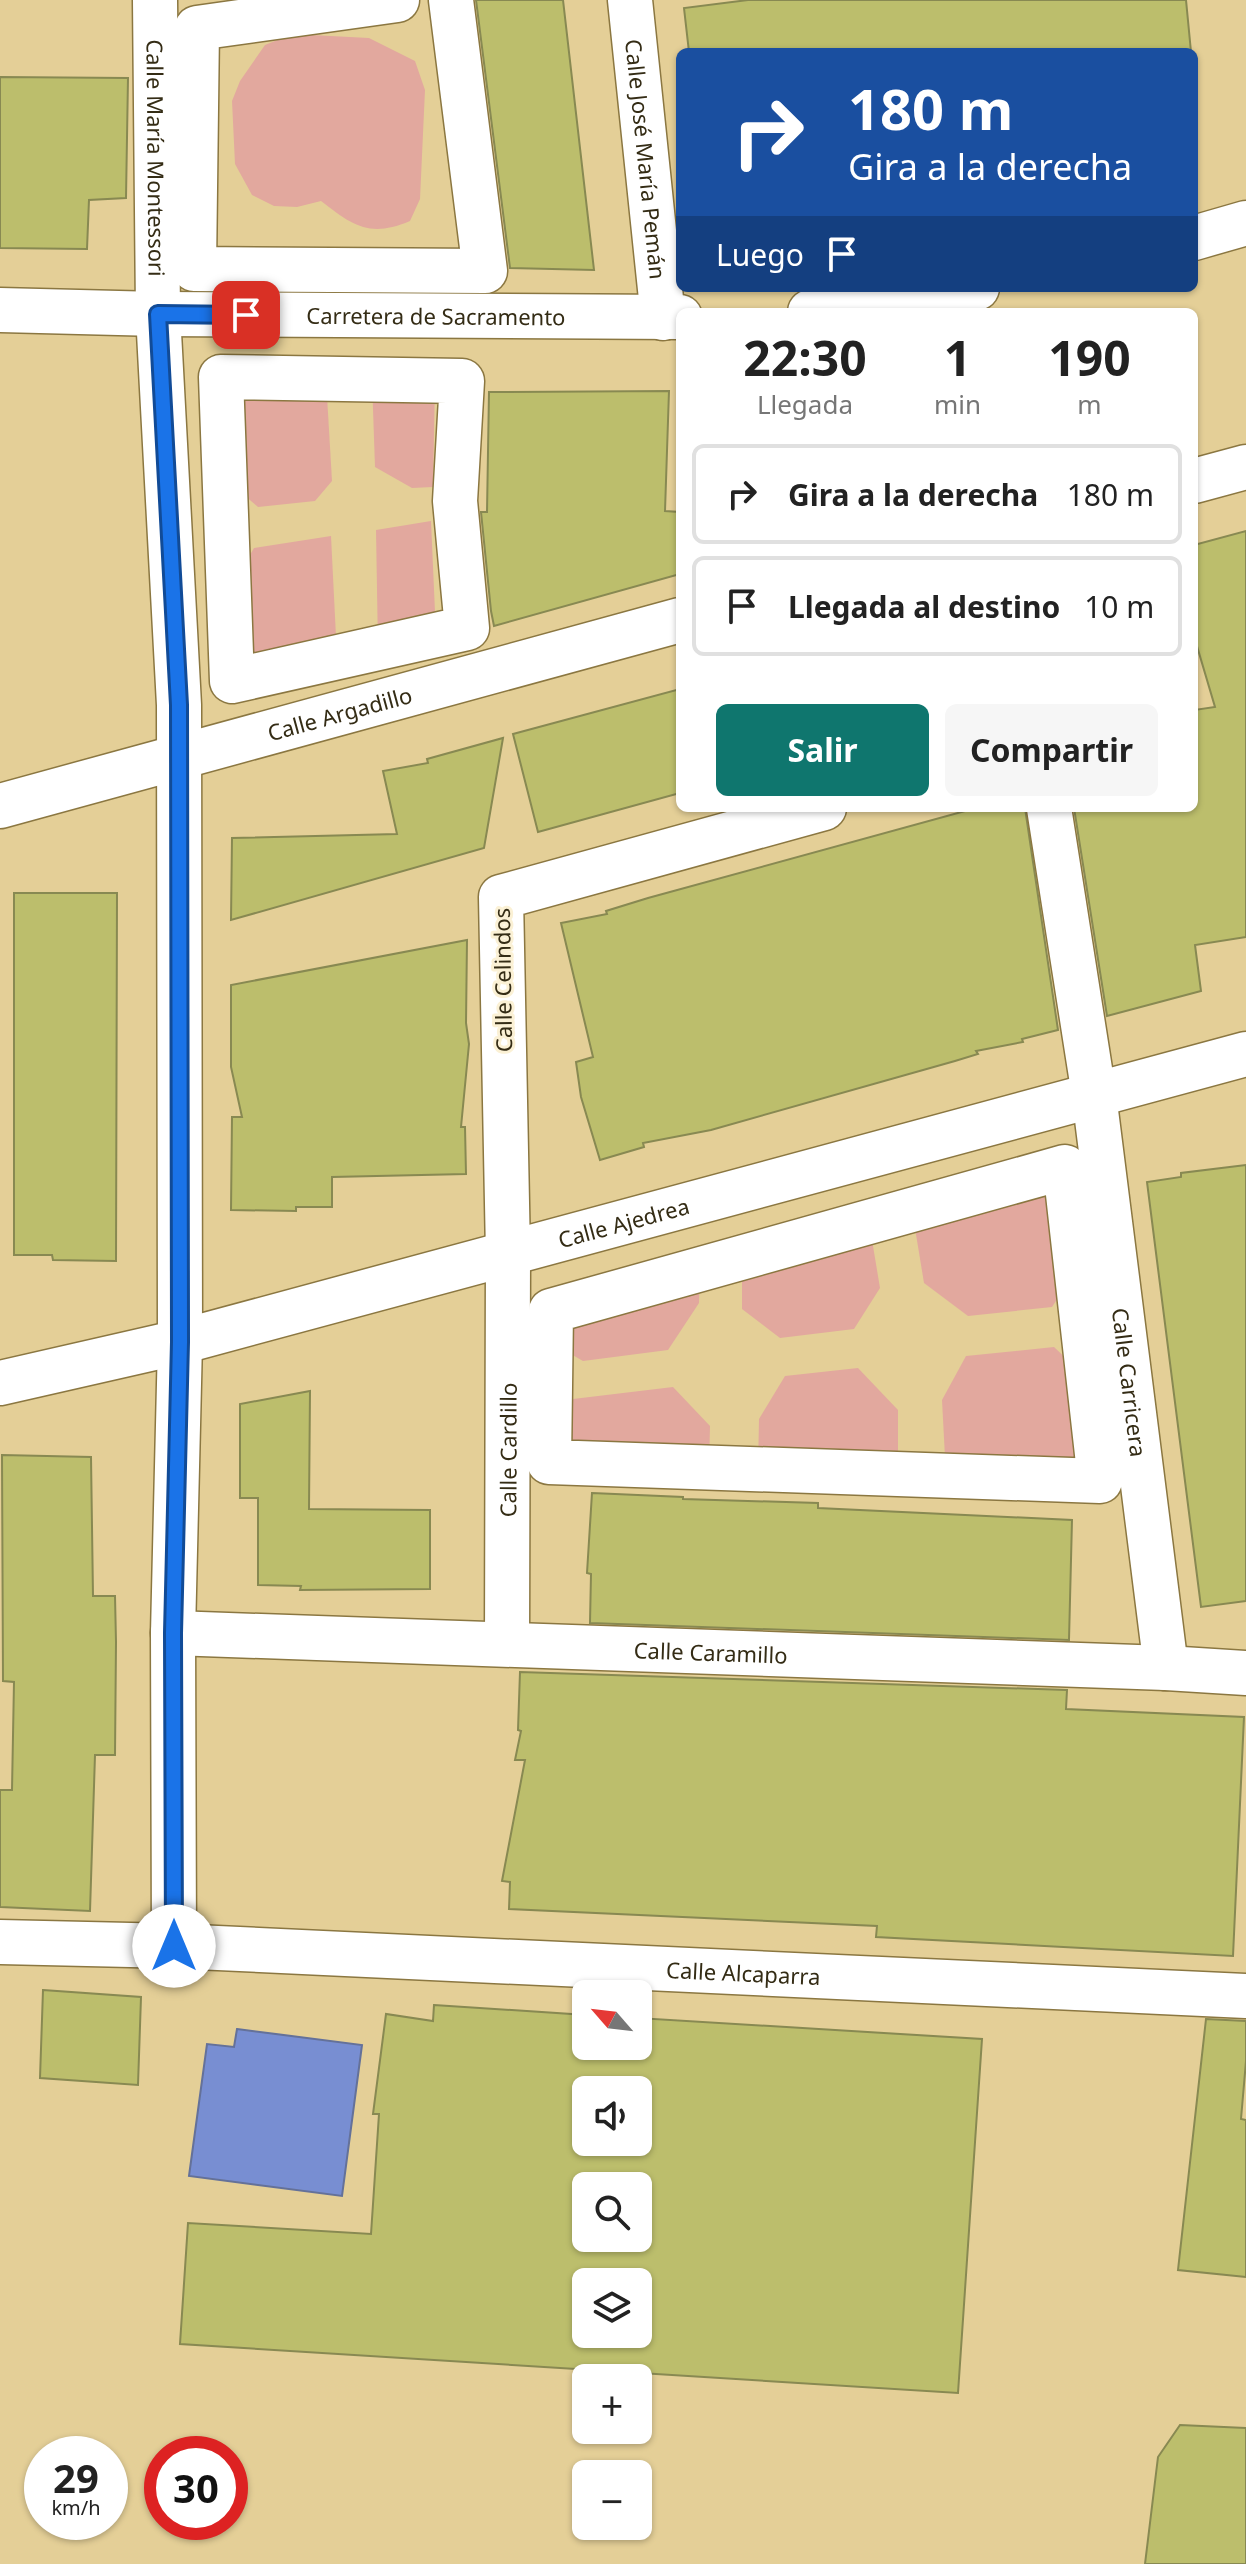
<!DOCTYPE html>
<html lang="es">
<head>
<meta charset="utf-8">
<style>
	body { margin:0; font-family:"Noto Sans",sans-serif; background:#f6f6f6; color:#222; height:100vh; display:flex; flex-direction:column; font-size:30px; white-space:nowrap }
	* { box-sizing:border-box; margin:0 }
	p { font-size:26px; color:#767676 }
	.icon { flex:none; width:44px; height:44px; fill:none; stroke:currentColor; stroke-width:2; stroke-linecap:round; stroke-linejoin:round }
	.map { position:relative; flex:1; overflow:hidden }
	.side { position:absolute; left:676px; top:308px; width:522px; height:504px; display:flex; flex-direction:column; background:#fff; border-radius:12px; box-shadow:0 2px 6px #0004 }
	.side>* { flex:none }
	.top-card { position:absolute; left:676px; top:48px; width:522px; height:244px; border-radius:12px; box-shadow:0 2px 6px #0004; background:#1a4fa0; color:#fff; overflow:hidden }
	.needle { width:52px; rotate:298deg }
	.tools { position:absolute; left:572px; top:1980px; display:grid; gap:16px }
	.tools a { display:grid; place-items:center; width:80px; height:80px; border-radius:12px; background:#fff; box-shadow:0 2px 6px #0004; font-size:40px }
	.speed { position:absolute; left:24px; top:2436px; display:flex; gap:16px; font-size:40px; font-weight:700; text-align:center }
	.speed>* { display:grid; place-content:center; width:104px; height:104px; border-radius:50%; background:#fff; box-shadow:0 2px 6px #0004; line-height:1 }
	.speed small { font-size:20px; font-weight:400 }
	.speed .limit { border:12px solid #d22; background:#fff; color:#111 }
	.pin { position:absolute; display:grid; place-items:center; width:68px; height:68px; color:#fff; margin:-34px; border-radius:16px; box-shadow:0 4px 12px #0006 }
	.me { position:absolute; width:88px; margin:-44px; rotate:0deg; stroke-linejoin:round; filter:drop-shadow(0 0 6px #0008) }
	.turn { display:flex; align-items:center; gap:28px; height:168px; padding:0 40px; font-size:36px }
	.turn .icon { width:104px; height:104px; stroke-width:2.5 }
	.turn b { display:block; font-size:56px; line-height:68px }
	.then { display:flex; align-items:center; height:76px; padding:0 40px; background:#0003; gap:16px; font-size:30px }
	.eta { display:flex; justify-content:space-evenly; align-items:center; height:136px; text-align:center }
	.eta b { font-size:48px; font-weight:700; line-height:56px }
	.cta { display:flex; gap:16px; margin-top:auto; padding:16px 40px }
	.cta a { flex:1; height:92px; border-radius:12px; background:#0f766e; color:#fff; font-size:32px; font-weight:700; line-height:92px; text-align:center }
	.cta a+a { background:#f6f6f6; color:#222 }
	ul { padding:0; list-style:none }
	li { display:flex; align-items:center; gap:24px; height:100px; margin:0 16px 12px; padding:0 24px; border:4px solid #e0e0e0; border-radius:12px }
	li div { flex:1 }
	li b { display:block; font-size:30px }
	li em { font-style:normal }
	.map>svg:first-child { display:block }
	.green { fill:#e2a89e }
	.water { fill:#788ed2; stroke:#647199; stroke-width:2 }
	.building { fill:#bcbe6c; stroke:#888952; stroke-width:2; fill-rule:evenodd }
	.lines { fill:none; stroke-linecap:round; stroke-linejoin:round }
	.pedestrian-casing { stroke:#8b7741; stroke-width:47 }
	.minor-casing { stroke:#8b7741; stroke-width:47 }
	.pedestrian { stroke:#fff; stroke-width:44 }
	.minor { stroke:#fff; stroke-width:44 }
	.route-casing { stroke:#114b97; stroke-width:20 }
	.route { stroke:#1a73e8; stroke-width:14 }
	.labels { text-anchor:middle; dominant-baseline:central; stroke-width:6; stroke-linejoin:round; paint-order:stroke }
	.street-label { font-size:22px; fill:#342c15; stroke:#fbf1d5 }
</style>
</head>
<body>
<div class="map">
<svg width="1246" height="2564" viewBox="0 0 1246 2564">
	<rect width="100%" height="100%" fill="#e4cf97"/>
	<!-- green -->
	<g class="green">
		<path d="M292,34L369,38L415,61L425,90L420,199L410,221C370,238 353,226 321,201L297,207L274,206L252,195L235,164L232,101L240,81L265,45Z"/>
		<polygon points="221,377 326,379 332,481 315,501 258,507 224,478"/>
		<polygon points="372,380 435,381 433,487 412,488 375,467"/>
		<polygon points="431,521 436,635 378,648 376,530"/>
		<polygon points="331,536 337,657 232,681 229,591 254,548"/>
		<polygon points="1065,1167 1076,1270 1052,1307 968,1316 924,1283 912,1210"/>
		<polygon points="869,1222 880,1288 854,1329 780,1338 742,1309 742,1257"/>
		<polygon points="700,1269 699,1303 668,1350 583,1361 550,1342 551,1311"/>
		<polygon points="1054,1347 1089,1380 1100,1481 946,1476 942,1400 966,1356"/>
		<polygon points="858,1368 898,1410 898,1474 758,1469 759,1419 785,1376"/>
		<polygon points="673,1387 710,1426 709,1467 549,1462 550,1430 573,1399"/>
	</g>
	<!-- water -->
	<polygon class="water" points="237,2029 362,2045 342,2196 189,2176 207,2044 234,2047"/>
	<!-- building -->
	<g class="building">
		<polygon points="476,0 563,0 594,270 510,268"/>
		<polygon points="748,0 1186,0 1191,52 689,52 684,8"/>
		<polygon points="0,77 128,78 126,198 89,200 87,249 0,248"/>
		<polygon points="669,391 665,511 680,512 680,574 494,626 491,611 481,512 487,512 489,392"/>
		<polygon points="1246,531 1246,937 1195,945 1201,991 1107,1016 1074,808 1194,808 1194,710 1215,707 1194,636 1194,545"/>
		<polygon points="680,689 680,793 538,832 513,734"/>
		<polygon points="503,738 484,848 231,920 232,838 397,834 383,771 428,763 427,759"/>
		<polygon points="976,808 1025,808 1058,1030 1022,1039 1023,1042 976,1051 978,1054 955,1061 711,1130 643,1143 644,1147 600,1160 581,1097 576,1062 593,1057 561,923 607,914 606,911 648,898"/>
		<polygon points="14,893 117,893 116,1261 53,1260 52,1255 14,1255"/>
		<polygon points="467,940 466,1023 469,1044 461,1127 465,1127 466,1174 332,1177 332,1207 296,1207 296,1211 231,1210 232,1117 242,1117 231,1067 231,985"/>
		<polygon points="1246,1165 1246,1601 1201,1607 1147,1182 1181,1177 1181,1173"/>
		<polygon points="310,1391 309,1509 430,1510 430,1589 300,1590 301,1586 258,1585 258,1498 240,1498 240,1404"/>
		<polygon points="2,1455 91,1457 93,1596 115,1596 116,1642 115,1755 95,1755 90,1911 0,1907 0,1790 12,1790 14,1682 3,1681"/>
		<polygon points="592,1493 683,1497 683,1499 818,1503 818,1508 1072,1520 1069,1640 590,1623 591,1574 587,1573"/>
		<polygon points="520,1672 1067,1690 1066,1709 1244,1717 1233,1956 876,1937 877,1926 509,1909 510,1882 502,1881 525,1760 515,1760 521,1731 518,1730"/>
		<polygon points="43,1990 141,1997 138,2085 40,2078"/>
		<path d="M434,2005L586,2015V2046H638V2018L982,2039L958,2393L180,2344L188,2223L371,2234L379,2114H373L386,2014L433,2021ZM586,2090H638V2142H586ZM586,2186H638V2238H586ZM586,2282H638V2334H586Z"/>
		<polygon points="1206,2019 1246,2021 1246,2061 1241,2119 1246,2120 1246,2277 1178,2270"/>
		<polygon points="1180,2425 1246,2428 1246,2564 1145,2564 1158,2457"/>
	</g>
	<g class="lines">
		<defs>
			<g id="pedestrian">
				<polyline points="397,0 197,28 194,269 485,271 451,0"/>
				<polygon points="221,377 462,381 455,501 467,628 232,681"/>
				<polygon points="1065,1167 1100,1481 549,1462 551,1311"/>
			</g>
			<g id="minor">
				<path id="s1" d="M155,0L158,314L179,705L180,1342L173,1633L174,1946"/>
				<path id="s2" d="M630,0L663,318"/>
				<polyline points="1194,238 1246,223"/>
				<path id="s3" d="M0,310L158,314L680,317"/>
				<polyline points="810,312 901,303 977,288"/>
				<polyline points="1194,481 1246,467"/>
				<path id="s4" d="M0,806L680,620"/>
				<path id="s5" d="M1049,808L1094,1095L1166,1668"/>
				<path id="s6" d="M0,1383L180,1342L1246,1054"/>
				<path id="s7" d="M173,1633L1166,1668L1246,1673"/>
				<path id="s8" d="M507,1644L508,1254L501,897L824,808"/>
				<path id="s9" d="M0,1942L174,1946L1246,1996"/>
			</g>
		</defs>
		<!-- pedestrian casing -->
		<use href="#pedestrian" class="pedestrian-casing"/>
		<!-- minor casing -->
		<use href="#minor" class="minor-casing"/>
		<!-- pedestrian -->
		<use href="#pedestrian" class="pedestrian"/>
		<!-- minor -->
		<use href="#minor" class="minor"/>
	</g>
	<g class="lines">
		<defs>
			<polyline id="route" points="174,1946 173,1633 180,1342 179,705 158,314 246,315"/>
		</defs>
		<!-- route casing -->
		<use href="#route" class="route-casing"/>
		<!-- route -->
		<use href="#route" class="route"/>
	</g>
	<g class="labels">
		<!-- street labels -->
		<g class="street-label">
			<text stroke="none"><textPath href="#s1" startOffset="158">Calle María Montessori</textPath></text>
			<text stroke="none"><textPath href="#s2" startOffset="160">Calle José María Pemán</textPath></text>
			<text stroke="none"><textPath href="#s3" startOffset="436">Carretera de Sacramento</textPath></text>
			<text stroke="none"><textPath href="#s4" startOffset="352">Calle Argadillo</textPath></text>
			<text transform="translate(502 980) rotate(-91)">Calle Celindos</text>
			<text stroke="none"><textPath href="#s6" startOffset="644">Calle Ajedrea</textPath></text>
			<text stroke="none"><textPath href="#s5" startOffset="580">Calle Carricera</textPath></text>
			<text stroke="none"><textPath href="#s8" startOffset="194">Calle Cardillo</textPath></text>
			<text stroke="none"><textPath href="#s7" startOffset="538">Calle Caramillo</textPath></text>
			<text stroke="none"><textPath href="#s9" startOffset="744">Calle Alcaparra</textPath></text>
		</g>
	</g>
</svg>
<div class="tools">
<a><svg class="needle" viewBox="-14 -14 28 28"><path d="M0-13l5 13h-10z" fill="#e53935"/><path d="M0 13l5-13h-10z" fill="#767676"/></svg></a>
<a><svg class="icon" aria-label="sound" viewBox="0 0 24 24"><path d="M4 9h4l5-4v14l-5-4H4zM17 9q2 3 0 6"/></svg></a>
<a><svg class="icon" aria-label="search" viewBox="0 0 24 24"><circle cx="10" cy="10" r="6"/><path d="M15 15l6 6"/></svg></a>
<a><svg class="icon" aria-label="layers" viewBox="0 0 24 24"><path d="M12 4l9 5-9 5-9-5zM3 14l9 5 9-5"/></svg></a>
<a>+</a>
<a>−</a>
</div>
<div class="speed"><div>29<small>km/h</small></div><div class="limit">30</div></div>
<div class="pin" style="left:246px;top:315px;background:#d93025"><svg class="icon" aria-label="arrive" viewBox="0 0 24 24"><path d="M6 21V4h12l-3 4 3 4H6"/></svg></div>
<svg class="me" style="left:174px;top:1946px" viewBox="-20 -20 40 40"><circle r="19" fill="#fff"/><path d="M0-13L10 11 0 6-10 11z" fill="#1a73e8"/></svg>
<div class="top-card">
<div class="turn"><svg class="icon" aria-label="right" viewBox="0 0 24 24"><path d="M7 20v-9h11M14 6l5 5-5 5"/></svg><div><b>180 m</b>Gira a la derecha</div></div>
<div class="then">Luego<svg class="icon" aria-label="arrive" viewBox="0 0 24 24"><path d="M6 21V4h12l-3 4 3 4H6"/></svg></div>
</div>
<section class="side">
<div class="eta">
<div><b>22:30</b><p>Llegada</p></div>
<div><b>1</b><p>min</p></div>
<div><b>190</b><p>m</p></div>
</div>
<ul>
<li><svg class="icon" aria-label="right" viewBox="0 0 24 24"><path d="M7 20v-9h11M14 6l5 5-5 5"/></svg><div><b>Gira a la derecha</b></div><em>180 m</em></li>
<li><svg class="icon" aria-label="arrive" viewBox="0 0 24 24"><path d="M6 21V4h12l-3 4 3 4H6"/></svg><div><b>Llegada al destino</b></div><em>10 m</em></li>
</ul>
<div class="cta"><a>Salir</a><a>Compartir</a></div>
</section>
</div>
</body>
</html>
